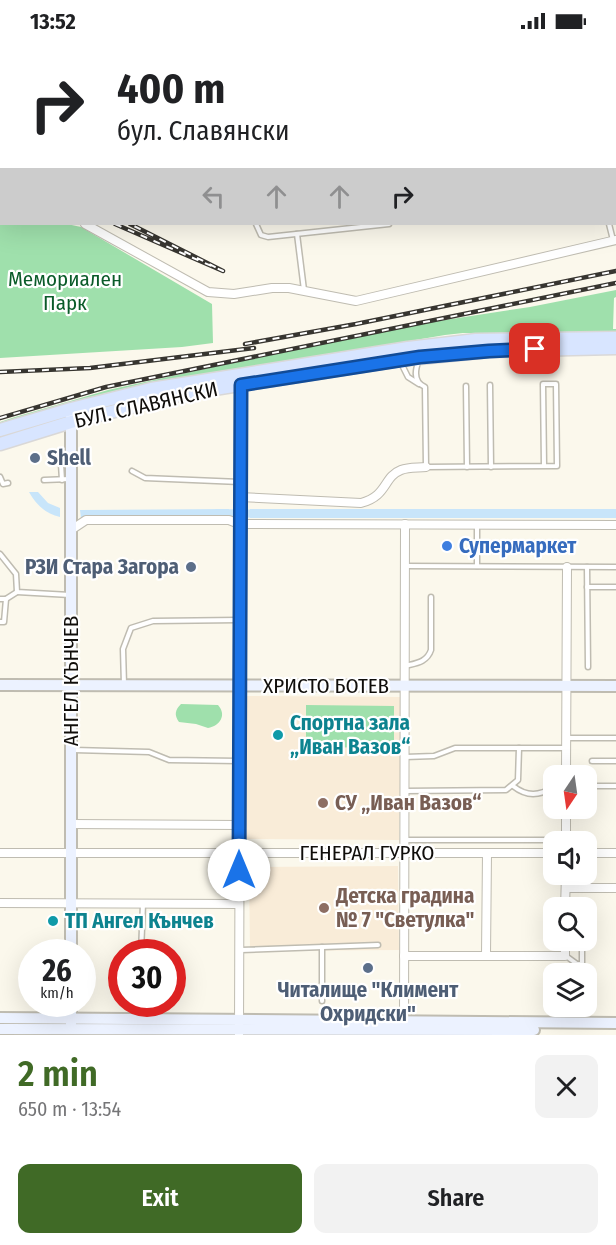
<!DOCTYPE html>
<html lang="en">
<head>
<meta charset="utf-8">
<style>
	body { margin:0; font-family:"Fira Sans Condensed",sans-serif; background:#f2f2f2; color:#202124; height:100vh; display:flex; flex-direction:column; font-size:22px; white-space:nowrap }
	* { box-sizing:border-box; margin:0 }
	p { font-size:20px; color:#757577 }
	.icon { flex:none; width:33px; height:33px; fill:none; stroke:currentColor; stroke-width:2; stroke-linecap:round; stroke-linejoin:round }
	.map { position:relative; height:993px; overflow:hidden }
	.details { display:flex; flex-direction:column; background:#fff; flex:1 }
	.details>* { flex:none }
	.banner { position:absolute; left:0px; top:0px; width:616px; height:183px; box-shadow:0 6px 24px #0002; background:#fff; color:#202124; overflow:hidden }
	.needle { width:39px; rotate:193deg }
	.fabs { position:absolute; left:543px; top:723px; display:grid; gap:12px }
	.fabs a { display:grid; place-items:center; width:54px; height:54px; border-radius:12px; background:#fff; box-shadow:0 6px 24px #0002; font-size:30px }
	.speed { position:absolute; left:18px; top:897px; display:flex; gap:12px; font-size:30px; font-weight:700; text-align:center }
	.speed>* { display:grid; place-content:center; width:78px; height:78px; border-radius:50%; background:#fff; box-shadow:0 6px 24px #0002; line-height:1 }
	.speed small { font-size:15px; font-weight:400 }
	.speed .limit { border:9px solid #d22; background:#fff; color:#111 }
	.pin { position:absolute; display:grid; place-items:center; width:51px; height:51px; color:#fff; margin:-26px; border-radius:12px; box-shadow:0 3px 9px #0006 }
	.me { position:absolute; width:66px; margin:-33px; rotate:0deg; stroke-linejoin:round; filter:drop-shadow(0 0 4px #0008) }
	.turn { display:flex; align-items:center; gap:21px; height:126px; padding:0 18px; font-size:27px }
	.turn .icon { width:78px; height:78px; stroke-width:2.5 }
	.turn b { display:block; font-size:42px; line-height:51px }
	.lanes { display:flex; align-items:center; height:57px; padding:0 18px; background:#0003; justify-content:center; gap:30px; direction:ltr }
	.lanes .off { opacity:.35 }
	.round { display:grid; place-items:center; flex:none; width:63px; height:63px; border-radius:12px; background:#f2f2f2 }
	.summary { display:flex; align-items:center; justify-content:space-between; height:102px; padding:0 18px }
	h1 { font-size:36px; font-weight:600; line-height:45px; color:#406a26 }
	.primary-button { display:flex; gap:12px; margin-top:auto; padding:12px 18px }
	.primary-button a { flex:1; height:69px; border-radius:12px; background:#406a26; color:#fff; font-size:24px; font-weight:600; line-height:69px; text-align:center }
	.primary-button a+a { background:#f2f2f2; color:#202124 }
	.status { display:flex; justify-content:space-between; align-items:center; height:42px; padding:0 30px; background:#fff; direction:ltr }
	.status svg { height:16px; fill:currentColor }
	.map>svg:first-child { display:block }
	.education { fill:#f9ecd8 }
	.green { fill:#9fe0ac }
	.water { fill:#c8e5fa }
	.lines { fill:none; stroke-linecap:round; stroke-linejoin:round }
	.canal { stroke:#c8e5fa; stroke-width:8 }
	.lane-casing { stroke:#bfbcb1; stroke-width:7 }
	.street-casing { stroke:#bfbcb1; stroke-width:10 }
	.secondary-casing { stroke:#bfbcb1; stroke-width:14 }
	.primary-casing { stroke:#d9d8d8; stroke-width:15 }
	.lane { stroke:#fff; stroke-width:4 }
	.street { stroke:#fff; stroke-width:8 }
	.secondary { stroke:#ecf2ff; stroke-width:10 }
	.primary { stroke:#d8e5ff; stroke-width:12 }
	.rail-casing { stroke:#373530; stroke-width:4.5 }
	.rail { stroke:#fff; stroke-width:2; stroke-dasharray:7; stroke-linecap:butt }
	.route-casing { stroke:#114b97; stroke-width:15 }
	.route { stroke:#1a73e8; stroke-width:10 }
	.service-dot { fill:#5c6f8a; stroke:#fff; stroke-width:2 }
	.shop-dot { fill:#3f7fe0; stroke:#fff; stroke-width:2 }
	.culture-dot { fill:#0f9aa8; stroke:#fff; stroke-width:2 }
	.education-dot { fill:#8d6e63; stroke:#fff; stroke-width:2 }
	.labels { text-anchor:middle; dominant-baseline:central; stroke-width:4.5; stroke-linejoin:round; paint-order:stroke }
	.park-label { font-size:21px; fill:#0a5b29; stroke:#fff }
	.street-label { font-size:21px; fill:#100e0b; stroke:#fff }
	.service-label { font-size:21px; font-weight:bold; fill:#4e5e75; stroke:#fff; text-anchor:start }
	.shop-label { font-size:21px; font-weight:bold; fill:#366cbe; stroke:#fff; text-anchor:start }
	.culture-label { font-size:21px; font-weight:bold; fill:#0d838f; stroke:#fff; text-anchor:start }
	.education-label { font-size:21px; font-weight:bold; fill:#785e54; stroke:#fff; text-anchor:start }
</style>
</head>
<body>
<div class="status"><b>13:52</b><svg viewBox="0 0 49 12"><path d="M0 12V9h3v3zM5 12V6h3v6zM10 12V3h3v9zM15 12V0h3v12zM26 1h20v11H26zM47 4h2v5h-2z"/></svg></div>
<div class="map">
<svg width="616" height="993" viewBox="0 0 616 993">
	<rect width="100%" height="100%" fill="#fbf8ec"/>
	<!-- education -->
	<g class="education">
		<polygon points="247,654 401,655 399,798 246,797"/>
		<polygon points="398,824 399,908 250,909 249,825"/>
	</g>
	<!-- green -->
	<g class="green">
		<polygon points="0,165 2,182 67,182 81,185 212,262 213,301 182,305 0,316"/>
		<polygon points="616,248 616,255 614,256 613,287 616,287 616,291 463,291 445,293 243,327 220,329 70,361 0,383 0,380 15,375 108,348 218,324 419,282 530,265"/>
		<path d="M181,662L218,663C227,673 220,684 208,686L196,682L179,680C174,673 175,668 181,662Z"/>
		<polygon points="306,663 394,664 394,706 306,705"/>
	</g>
	<!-- water -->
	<g class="water">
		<path d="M29,450H38L48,461L60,466V475C46,472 36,463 29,450Z"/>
		<polygon points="229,467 229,475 81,476 80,468"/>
		<rect x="250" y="467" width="366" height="9"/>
	</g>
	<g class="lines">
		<!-- canal -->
		<polyline class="canal" points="217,471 262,472"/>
		<defs>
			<g id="lane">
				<polyline points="5,2 5,0"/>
				<polyline points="0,4 2,3"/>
				<polyline points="615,26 616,26"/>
				<polyline points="256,182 261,193 268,195 389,182"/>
				<polyline points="609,182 613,198"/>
				<polyline points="297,192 304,248"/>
				<path d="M419,318C415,328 413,340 425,345L426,425L557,424L556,342H543L544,424"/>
				<polyline points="401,321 408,335 419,342"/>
				<polyline points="490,343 491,425"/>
				<polyline points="466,344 467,425"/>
				<polyline points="61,422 62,438"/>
				<polyline points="132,429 145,436 240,440"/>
				<polyline points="0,435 3,442 8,441"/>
				<polyline points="44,438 70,437"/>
				<polyline points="477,483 477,524"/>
				<polyline points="0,512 16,532 17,550 70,553"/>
				<polyline points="405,524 616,525"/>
				<polyline points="587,525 588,625"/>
				<polyline points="587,545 616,545"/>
				<polyline points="0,557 6,557 17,550"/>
				<polyline points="0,580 4,580 6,557"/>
				<path d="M405,624C417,621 427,620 431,608V555"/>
				<polyline points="124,643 123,607 131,586 153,579 239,578"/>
				<polyline points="566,696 616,696"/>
				<polyline points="74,708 149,710 169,718 239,719"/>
				<polyline points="405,715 434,714 455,706 566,706"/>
				<polyline points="592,719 616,719"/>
				<path d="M513,744C527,755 539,754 554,745"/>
				<polyline points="586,744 616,744"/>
				<polyline points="405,749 506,748 518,738 519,706"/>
				<polyline points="405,798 566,798"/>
				<polyline points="566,857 582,863 582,866"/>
				<polyline points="322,905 322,959"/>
				<polyline points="241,908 378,903"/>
				<polyline points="141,910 143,862"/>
				<polyline points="566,914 577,922 582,922 582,898"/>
				<polyline points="172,933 174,933"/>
			</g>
			<g id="street">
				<polyline points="0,156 2,156"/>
				<polyline points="85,182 208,250 234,252 272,246 289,246 356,259 616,198"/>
				<path d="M239,455L361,461C388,454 383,435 401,428C409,425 418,426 426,425"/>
				<polyline points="71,488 86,478 229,478 239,482 616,483"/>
				<polyline points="566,734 567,525"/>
				<polyline points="71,782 239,783"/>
				<polyline points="566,800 566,766"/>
				<polyline points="0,811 554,811"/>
				<polyline points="586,811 616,811"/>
				<polyline points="566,846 616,846"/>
				<polyline points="0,861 239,862"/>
				<polyline points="565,866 566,832"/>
				<polyline points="486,913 487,811"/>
				<polyline points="404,914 565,914 565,898"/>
				<polyline points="404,983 405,482"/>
				<polyline points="239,993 241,341"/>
			</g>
			<g id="secondary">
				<polyline points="71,367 71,910"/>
				<polyline points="0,643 616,644"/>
				<polyline points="0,976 616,981"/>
				<polyline points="71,984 71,962"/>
				<polyline points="0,987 534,988"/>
			</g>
			<g id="primary">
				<polyline points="0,388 71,367 151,347 408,306 476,298 616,296"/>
				<polyline points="0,402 71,380 183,352 399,318 489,309 616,306"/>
			</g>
		</defs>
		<!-- lane casing -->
		<use href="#lane" class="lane-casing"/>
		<!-- street casing -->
		<use href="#street" class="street-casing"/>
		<!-- secondary casing -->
		<use href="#secondary" class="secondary-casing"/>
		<!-- primary casing -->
		<use href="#primary" class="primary-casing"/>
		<!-- lane -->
		<use href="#lane" class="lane"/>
		<!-- street -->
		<use href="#street" class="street"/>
		<!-- secondary -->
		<use href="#secondary" class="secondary"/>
		<!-- primary -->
		<use href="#primary" class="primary"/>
		<defs>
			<g id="rail">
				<polyline points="194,2 195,0"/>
				<polyline points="206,2 208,0"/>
				<polyline points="0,112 2,113"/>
				<polyline points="0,127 2,127"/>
				<polyline points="0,140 2,140"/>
				<polyline points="115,182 223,229 130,182"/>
				<polyline points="245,302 356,282 616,229"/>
				<polyline points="0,330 90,326 254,306"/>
				<polyline points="0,376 106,345 616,241"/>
			</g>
		</defs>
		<!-- rail casing -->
		<use href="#rail" class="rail-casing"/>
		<!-- rail -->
		<use href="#rail" class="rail"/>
	</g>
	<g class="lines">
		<defs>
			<polyline id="route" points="239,828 241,343 420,315 489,309 535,307"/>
		</defs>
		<!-- route casing -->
		<use href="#route" class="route-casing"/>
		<!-- route -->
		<use href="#route" class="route"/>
	</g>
	<!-- markers -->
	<g class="service-dot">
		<circle cx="35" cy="416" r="6"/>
		<circle cx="191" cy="525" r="6"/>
		<circle cx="368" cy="926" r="6"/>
	</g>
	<circle class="shop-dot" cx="447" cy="504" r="6"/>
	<g class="culture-dot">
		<circle cx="278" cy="693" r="6"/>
		<circle cx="53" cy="879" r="6"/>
	</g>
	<g class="education-dot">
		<circle cx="323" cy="761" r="6"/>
		<circle cx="324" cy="866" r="6"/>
	</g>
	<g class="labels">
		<!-- park labels -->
		<g class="park-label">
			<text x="65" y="237">Мемориален<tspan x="65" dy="24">Парк</tspan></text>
		</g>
		<!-- street labels -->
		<g class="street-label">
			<text transform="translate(146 363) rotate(-13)">БУЛ. СЛАВЯНСКИ</text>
			<text transform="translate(71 639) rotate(-90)">АНГЕЛ КЪНЧЕВ</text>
			<text x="326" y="644">ХРИСТО БОТЕВ</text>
			<text x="367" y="811">ГЕНЕРАЛ ГУРКО</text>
		</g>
		<!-- service labels -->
		<g class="service-label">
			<text x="47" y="416">Shell</text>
			<text x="179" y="525" text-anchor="end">РЗИ Стара Загора</text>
			<text x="368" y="948" text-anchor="middle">Читалище "Климент<tspan x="368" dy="24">Охридски"</tspan></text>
		</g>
		<!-- shop labels -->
		<g class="shop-label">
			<text x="459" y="504">Супермаркет</text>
		</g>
		<!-- culture labels -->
		<g class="culture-label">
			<text x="290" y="681">Спортна зала<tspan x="290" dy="24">„Иван Вазов“</tspan></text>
			<text x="65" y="879">ТП Ангел Кънчев</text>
		</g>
		<!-- education labels -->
		<g class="education-label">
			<text x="335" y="761">СУ „Иван Вазов“</text>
			<text x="336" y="854">Детска градина<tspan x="336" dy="24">№ 7 "Светулка"</tspan></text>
		</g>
	</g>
</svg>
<div class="fabs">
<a><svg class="needle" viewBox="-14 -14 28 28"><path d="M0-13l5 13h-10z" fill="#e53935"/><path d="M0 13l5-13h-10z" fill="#757577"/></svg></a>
<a><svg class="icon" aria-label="sound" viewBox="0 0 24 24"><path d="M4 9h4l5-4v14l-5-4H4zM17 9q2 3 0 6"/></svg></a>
<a><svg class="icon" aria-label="search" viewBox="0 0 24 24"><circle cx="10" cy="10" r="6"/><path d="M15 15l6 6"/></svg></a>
<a><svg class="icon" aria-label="layers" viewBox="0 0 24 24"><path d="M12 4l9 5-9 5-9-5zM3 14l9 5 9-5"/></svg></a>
</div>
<div class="speed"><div>26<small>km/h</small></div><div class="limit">30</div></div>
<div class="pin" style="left:535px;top:307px;background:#d93025"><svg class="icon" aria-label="arrive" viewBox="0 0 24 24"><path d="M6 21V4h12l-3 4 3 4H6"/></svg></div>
<svg class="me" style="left:239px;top:828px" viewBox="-20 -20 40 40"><circle r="19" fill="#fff"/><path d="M0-13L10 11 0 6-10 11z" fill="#1a73e8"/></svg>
<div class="banner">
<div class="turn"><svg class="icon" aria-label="right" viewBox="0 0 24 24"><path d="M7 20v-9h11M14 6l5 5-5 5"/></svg><div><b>400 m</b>бул. Славянски</div></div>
<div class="lanes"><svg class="icon off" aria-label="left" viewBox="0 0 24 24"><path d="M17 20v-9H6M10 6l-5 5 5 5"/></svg><svg class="icon off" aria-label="ahead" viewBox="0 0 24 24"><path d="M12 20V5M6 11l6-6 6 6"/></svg><svg class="icon off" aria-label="ahead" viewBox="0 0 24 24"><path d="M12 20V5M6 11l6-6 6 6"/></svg><svg class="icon" aria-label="right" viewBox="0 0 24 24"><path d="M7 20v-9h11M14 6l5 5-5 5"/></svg></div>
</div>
</div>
<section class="details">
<div class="summary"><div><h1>2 min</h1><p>650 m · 13:54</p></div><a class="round"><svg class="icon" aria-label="close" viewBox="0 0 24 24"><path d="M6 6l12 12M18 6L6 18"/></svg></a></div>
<div class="primary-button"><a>Exit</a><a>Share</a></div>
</section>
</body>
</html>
